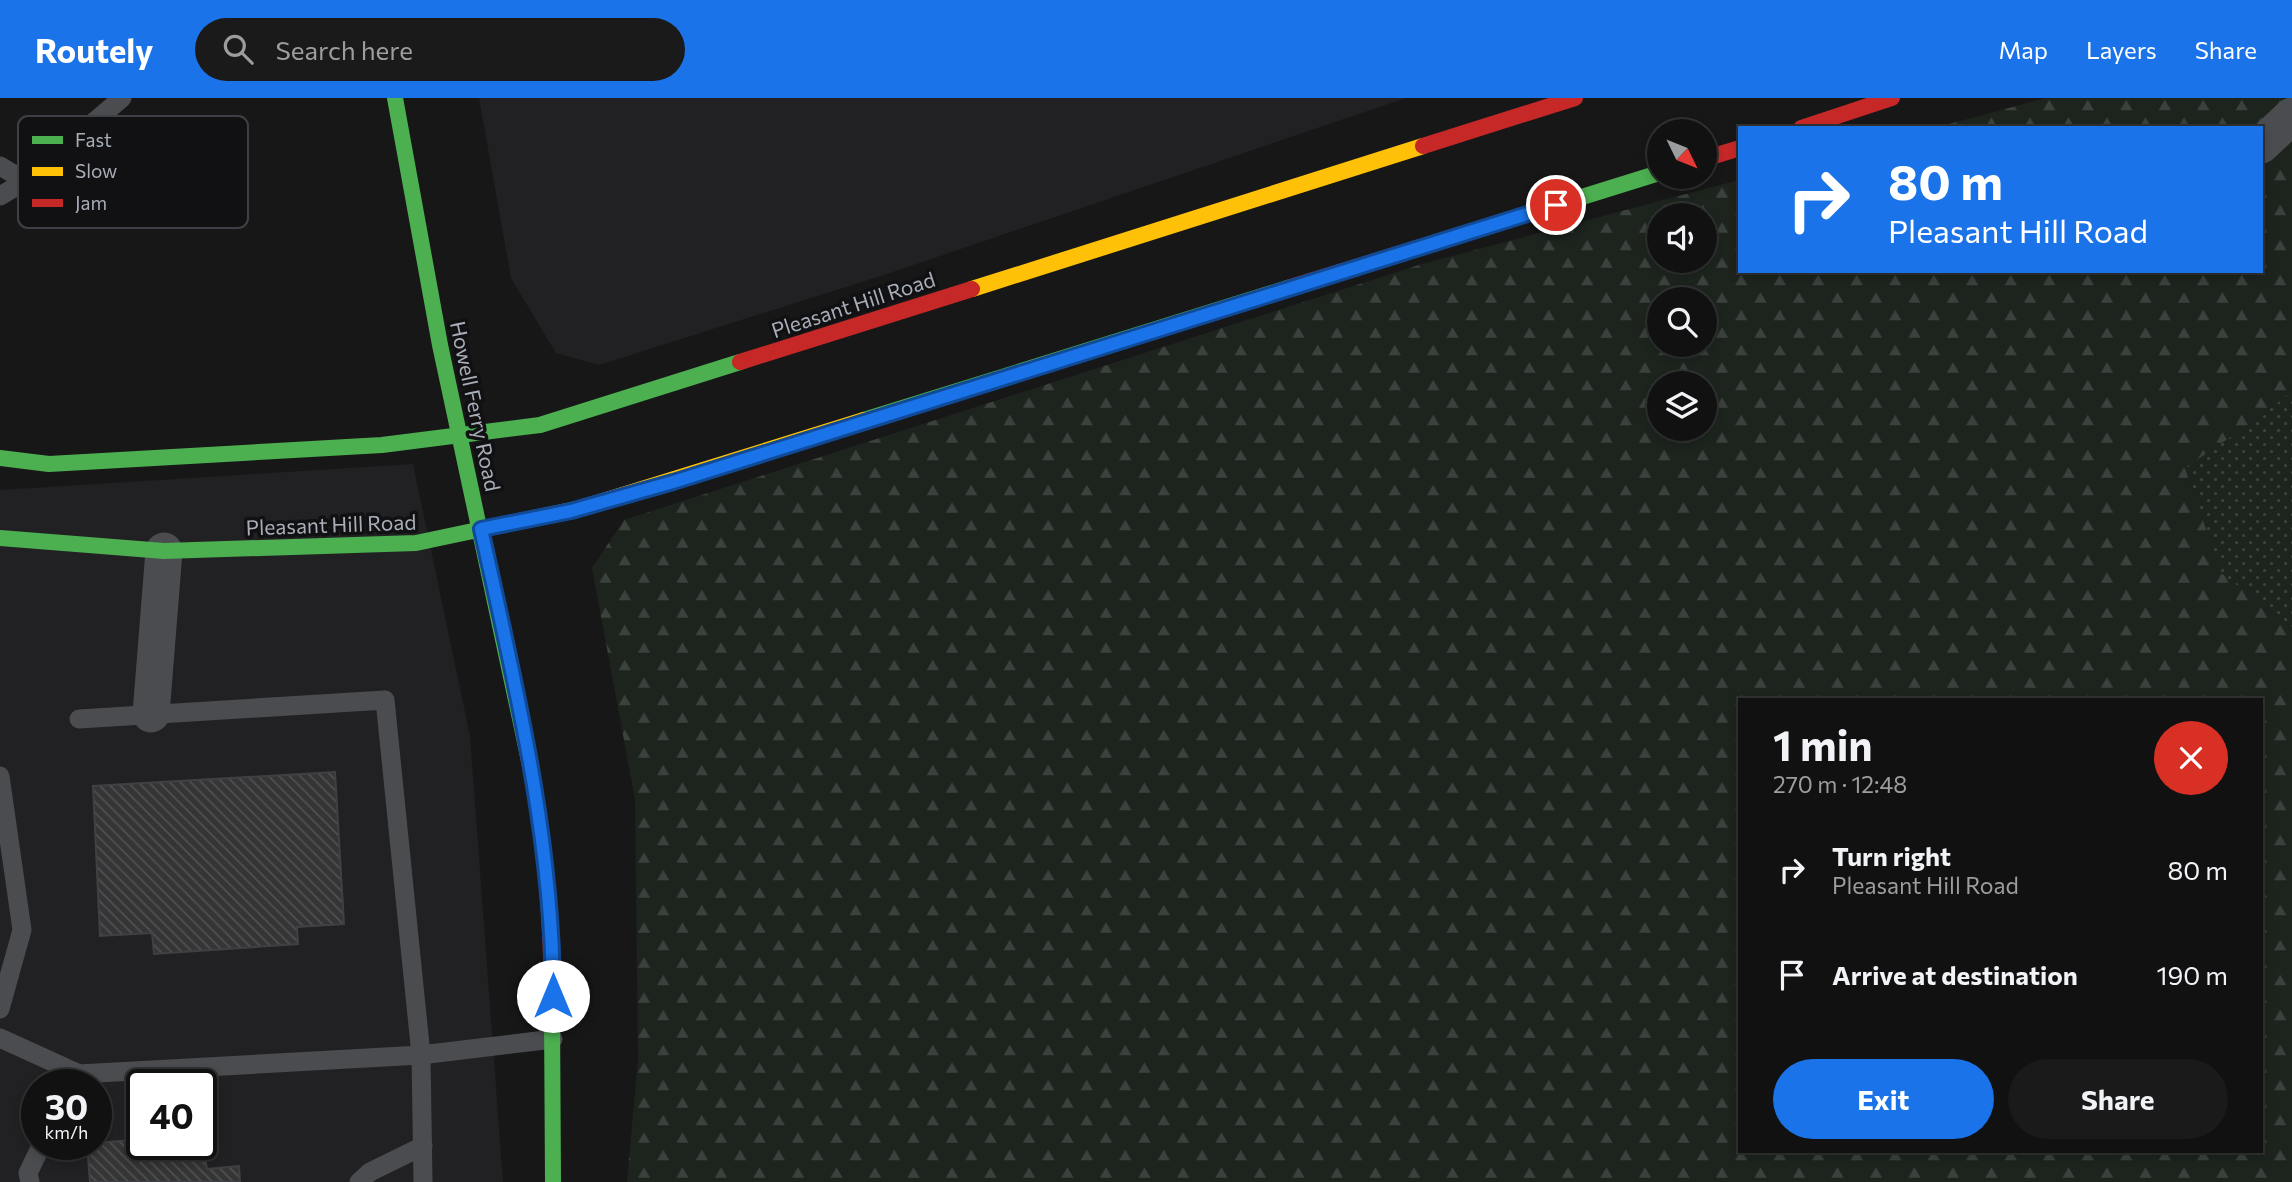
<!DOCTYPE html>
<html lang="en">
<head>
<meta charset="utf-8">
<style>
	body { margin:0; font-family:Commissioner,sans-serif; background:#1a1a1a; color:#f1f3f6; height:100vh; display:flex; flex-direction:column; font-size:26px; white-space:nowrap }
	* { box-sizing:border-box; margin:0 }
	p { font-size:23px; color:#9c9d9f }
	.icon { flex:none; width:38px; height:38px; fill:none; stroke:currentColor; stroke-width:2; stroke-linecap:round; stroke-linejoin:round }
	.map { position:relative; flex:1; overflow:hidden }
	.side { position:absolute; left:1738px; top:600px; width:525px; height:455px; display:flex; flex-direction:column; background:#111; border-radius:0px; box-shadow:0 4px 10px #0003,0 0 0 2px #303131 }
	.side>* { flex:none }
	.top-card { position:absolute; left:1738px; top:28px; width:525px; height:147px; border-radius:0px; box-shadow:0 4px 10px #0003,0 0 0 2px #303131; background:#1a73e8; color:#fff; overflow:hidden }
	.needle { width:46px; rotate:133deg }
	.fabs { position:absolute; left:1647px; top:21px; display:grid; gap:14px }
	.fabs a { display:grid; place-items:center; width:70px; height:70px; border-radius:50%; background:#111; box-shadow:0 4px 10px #0003,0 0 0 2px #303131; font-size:35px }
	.speed { position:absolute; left:21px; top:971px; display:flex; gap:14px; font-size:35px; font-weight:700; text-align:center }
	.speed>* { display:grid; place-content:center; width:91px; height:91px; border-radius:50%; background:#111; box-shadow:0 4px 10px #0003,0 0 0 2px #303131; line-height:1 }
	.speed small { font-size:18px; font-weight:400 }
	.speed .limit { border:4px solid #111; border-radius:10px; background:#fff; color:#111 }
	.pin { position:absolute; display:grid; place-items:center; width:60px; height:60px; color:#fff; margin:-30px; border:4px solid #fff; border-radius:50%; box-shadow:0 2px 7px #0007 }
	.me { position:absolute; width:77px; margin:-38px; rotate:0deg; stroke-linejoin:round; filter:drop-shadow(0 0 5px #0008) }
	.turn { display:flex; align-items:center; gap:24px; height:147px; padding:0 35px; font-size:32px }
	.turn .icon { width:91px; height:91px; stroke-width:2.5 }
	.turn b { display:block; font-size:49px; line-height:60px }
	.round { display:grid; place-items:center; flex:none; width:74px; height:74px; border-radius:37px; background:#1a1a1a }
	.head { display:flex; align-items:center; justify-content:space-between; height:119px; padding:0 35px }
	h1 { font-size:42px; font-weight:700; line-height:52px }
	.button { display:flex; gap:14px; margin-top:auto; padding:14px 35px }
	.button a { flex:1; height:80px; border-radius:42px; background:#1a73e8; color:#fff; font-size:28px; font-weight:700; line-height:80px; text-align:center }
	.button a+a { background:#1a1a1a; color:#f1f3f6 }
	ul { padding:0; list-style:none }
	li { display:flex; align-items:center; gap:21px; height:105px; padding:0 35px }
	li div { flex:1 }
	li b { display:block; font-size:26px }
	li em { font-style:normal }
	header { display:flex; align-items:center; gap:42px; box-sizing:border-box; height:98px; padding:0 35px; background:#1a73e8; color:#fff }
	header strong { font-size:33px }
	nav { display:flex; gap:38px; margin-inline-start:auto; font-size:24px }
	.search { width:490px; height:63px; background:#1a1a1a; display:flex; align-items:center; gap:18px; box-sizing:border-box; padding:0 24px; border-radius:38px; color:#9c9d9f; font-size:26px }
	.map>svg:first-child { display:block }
	.built { fill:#212123; fill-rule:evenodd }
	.grass { fill:url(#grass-dots) }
	.forest { fill:url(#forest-firs); fill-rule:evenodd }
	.building { fill:url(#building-back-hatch); stroke:#3f4043; stroke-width:2 }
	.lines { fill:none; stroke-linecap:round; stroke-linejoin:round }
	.lane { stroke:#4b4c50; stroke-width:19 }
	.street { stroke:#4b4c50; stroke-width:37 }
	.fast { stroke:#4caf50; stroke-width:16 }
	.slow { stroke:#ffc107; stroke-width:16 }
	.jam { stroke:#c62828; stroke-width:16 }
	.route-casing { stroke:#114b97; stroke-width:18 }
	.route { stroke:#1a73e8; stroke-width:12 }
	.labels { text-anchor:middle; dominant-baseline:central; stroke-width:7; stroke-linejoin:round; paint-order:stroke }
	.street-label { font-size:21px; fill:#a8adb8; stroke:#111113 }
	.key { fill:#111113; stroke:#3e4045; stroke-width:2 }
	.key-label { font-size:19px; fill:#a8adb8 }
</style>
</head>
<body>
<header>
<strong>Routely</strong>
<div class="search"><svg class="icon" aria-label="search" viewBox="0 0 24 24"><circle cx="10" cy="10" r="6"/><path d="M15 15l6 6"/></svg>Search here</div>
<nav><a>Map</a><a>Layers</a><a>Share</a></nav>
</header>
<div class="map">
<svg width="2292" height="1084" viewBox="0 0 2292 1084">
	<defs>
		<pattern id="grass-dots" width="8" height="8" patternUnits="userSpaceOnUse" patternTransform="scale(1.75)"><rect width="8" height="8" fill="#1d241e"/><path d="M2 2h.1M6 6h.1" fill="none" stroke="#3b413d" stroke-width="1.8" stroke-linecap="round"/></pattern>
		<pattern id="forest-firs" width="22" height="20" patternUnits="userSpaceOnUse" patternTransform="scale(1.75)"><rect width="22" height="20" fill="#1d241e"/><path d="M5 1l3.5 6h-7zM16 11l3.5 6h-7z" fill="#3b413d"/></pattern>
		<pattern id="building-back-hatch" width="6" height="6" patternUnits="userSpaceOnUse" patternTransform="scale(1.75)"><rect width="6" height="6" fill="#353536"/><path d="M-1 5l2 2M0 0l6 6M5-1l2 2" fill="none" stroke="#4f5051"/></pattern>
	</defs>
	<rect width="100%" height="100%" fill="#171717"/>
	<!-- built -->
	<g class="built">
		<polygon points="479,0 1406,0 887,176 599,267 556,255 511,180"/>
		<path d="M413,366L470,638L503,1084H0V392ZM37,987H96V1046H37ZM142,987H201V1046H142Z"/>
	</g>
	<!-- grass -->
	<polygon class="grass" points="2292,293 2292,529 2220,475 2185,369 2257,321"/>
	<!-- forest -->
	<path class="forest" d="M2046,0H2292V293L2257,321L2185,370L2221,475L2292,529V1084H627L638,961L635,701L592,470L624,422L1422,166L1739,82L1740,173H2261V30H1934ZM1659,117H1704V163H1659ZM1659,201H1704V247H1659ZM1659,285H1704V331H1659ZM1740,602H2261V1054H1740Z"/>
	<!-- building -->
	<g class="building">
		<polygon points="335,674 344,826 297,829 298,846 154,856 152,835 100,838 93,688"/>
		<polygon points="201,1036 207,1071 239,1068 240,1084 90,1084 87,1046 142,1041 142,1046 201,1046"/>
	</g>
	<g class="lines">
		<!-- lane -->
		<g class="lane">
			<polyline points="0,68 25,83"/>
			<polyline points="0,98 25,83 122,0"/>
			<polyline points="79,621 385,602 421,957 423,1084"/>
			<polyline points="0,678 22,832 0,911"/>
			<polyline points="0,940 79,976 421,957 553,941"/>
			<polyline points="30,1084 28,1075 42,1046"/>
			<polyline points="359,1084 370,1074 423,1048"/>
		</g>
		<!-- street -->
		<g class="street">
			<polyline points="2261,47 2292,18"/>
			<polyline points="151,616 164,453"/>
		</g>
		<!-- fast -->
		<g class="fast">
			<polyline points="395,0 440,247 528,658"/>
			<polyline points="1537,113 1659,75"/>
			<polyline points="864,322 1291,189"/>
			<polyline points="0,360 49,366 382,347 540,327 740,264"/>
			<polyline points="0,440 164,453 416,445 581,410"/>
			<polyline points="552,914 553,1084"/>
		</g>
		<!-- slow -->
		<g class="slow">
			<polyline points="972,191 1423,48"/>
			<polyline points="581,410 864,322"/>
		</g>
		<!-- jam -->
		<g class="jam">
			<polyline points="1801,30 1892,0"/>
			<polyline points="1423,48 1575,0"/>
			<polyline points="1704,61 1740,50"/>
			<polyline points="1291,189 1537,113"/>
			<polyline points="740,264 972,191"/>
			<path d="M528,658C546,742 552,829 552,914"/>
		</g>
	</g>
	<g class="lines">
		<defs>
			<path id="route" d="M553,898C553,740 515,585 481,431L571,413L673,384L1556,107"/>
		</defs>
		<!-- route casing -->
		<use href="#route" class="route-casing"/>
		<!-- route -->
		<use href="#route" class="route"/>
	</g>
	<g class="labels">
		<!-- street labels -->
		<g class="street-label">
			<text transform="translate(853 206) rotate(-18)">Pleasant Hill Road</text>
			<text transform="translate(476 308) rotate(78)">Howell Ferry Road</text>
			<text transform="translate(331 426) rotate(-2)">Pleasant Hill Road</text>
		</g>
	</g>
	<!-- legend -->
	<rect x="18" y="18" width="230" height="112" rx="10" class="key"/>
	<rect x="32" y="38" width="31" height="8" fill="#4caf50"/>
	<rect x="32" y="69" width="31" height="9" fill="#ffc107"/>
	<rect x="32" y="101" width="31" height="8" fill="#c62828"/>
	<g class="key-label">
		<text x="75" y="49">Fast</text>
		<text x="75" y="80">Slow</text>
		<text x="75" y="112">Jam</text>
	</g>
</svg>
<div class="fabs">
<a><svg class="needle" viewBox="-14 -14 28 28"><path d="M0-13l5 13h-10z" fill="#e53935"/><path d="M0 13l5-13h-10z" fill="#9c9d9f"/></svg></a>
<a><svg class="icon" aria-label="sound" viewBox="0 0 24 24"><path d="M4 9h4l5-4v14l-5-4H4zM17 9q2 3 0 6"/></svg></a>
<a><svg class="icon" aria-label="search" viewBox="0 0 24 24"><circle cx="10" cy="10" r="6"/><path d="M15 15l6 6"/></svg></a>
<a><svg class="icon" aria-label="layers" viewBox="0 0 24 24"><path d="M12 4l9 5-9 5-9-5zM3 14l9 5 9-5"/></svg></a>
</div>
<div class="speed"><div>30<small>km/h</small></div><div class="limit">40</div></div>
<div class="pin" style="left:1556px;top:107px;background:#d93025"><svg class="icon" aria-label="arrive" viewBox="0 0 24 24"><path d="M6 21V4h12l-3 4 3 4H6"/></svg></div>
<svg class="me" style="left:553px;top:898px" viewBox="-20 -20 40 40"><circle r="19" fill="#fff"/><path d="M0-13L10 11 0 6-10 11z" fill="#1a73e8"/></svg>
<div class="top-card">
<div class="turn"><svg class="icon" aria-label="right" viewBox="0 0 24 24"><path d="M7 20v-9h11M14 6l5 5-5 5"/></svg><div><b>80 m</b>Pleasant Hill Road</div></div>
</div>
<section class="side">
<div class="head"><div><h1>1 min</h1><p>270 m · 12:48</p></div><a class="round" style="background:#d93025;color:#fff"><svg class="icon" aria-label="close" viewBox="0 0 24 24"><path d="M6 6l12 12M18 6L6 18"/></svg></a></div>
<ul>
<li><svg class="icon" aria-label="right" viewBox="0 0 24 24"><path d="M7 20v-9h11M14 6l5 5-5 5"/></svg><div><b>Turn right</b><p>Pleasant Hill Road</p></div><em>80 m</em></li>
<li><svg class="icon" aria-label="arrive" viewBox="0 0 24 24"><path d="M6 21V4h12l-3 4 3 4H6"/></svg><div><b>Arrive at destination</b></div><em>190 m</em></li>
</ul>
<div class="button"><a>Exit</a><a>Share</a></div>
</section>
</div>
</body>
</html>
